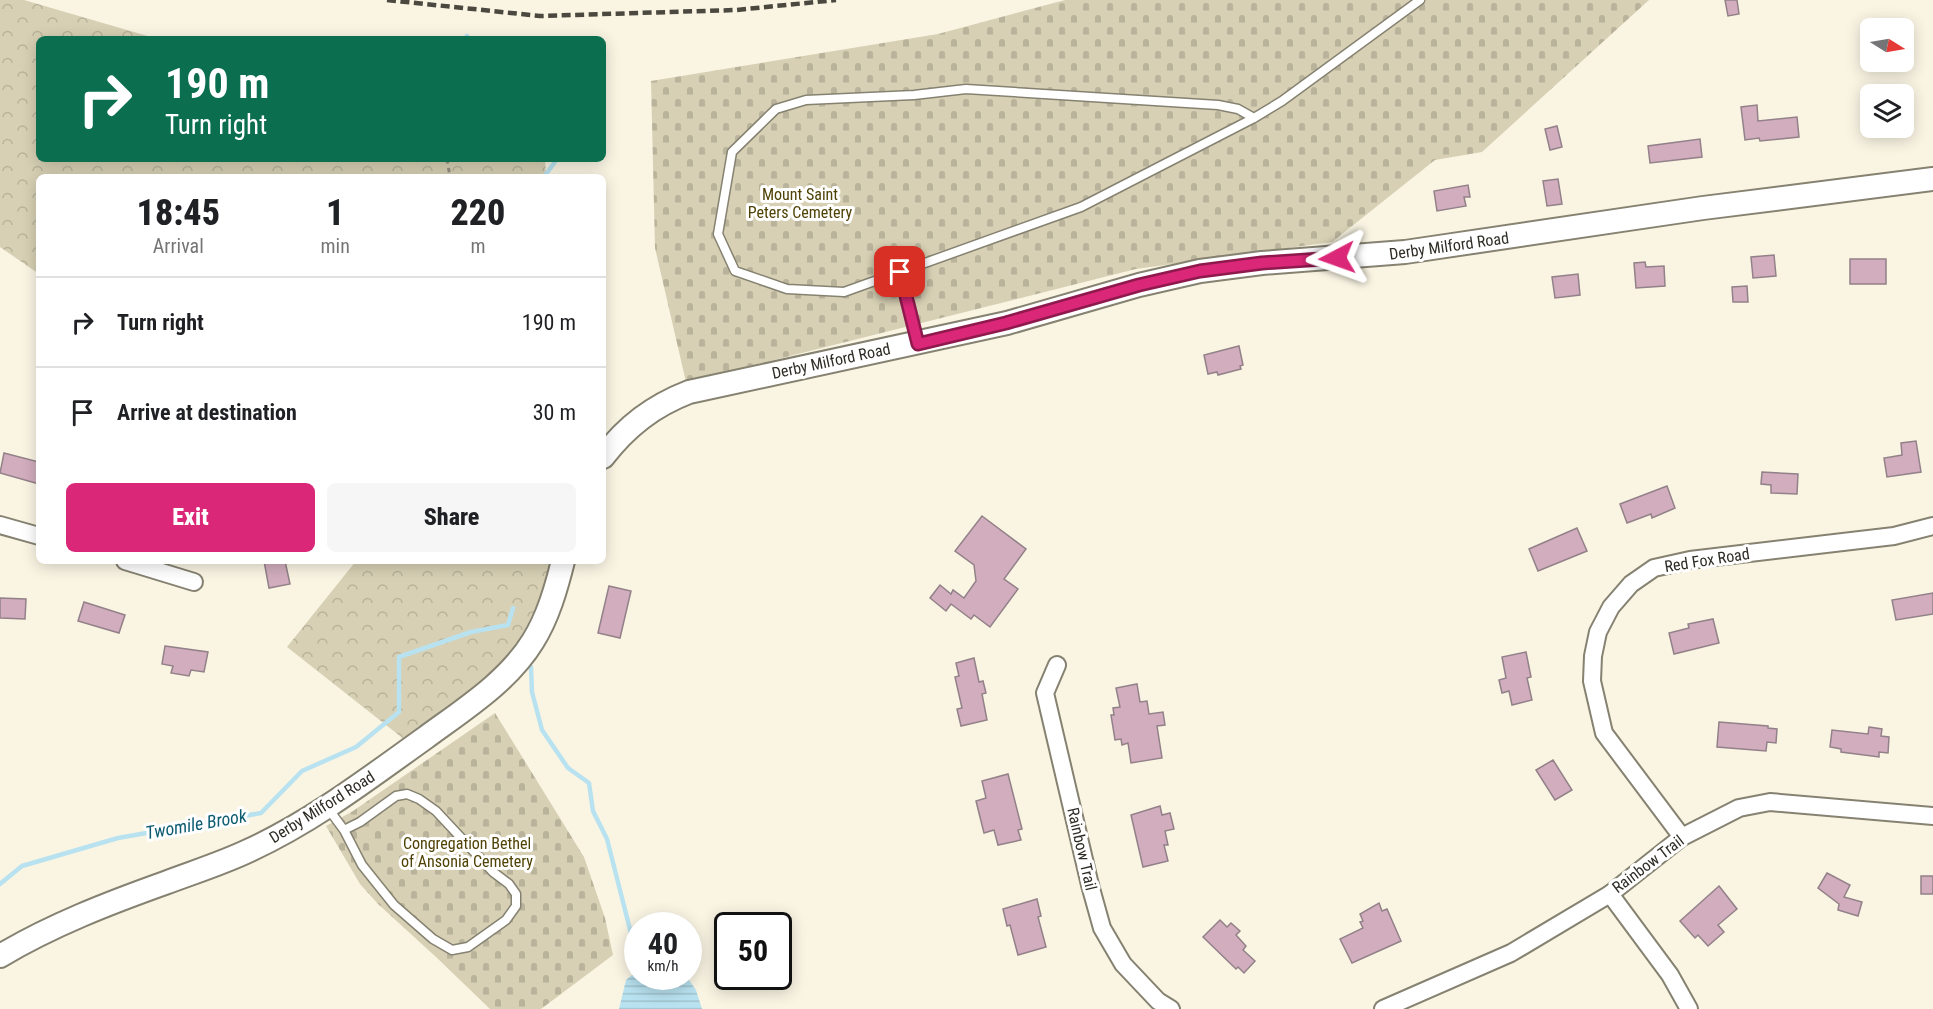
<!DOCTYPE html>
<html lang="en">
<head>
<meta charset="utf-8">
<style>
	body { margin:0; font-family:"Roboto Condensed",sans-serif; background:#f6f6f6; color:#202124; height:100vh; display:flex; flex-direction:column; font-size:22px; white-space:nowrap }
	* { box-sizing:border-box; margin:0 }
	p { font-size:20px; color:#757577 }
	.icon { flex:none; width:33px; height:33px; fill:none; stroke:currentColor; stroke-width:2; stroke-linecap:round; stroke-linejoin:round }
	.map { position:relative; flex:1; overflow:hidden }
	.side { position:absolute; left:36px; top:174px; width:570px; height:390px; display:flex; flex-direction:column; background:#fff; border-radius:9px; box-shadow:0 3px 15px #0003 }
	.side>* { flex:none }
	.hud { position:absolute; left:36px; top:36px; width:570px; height:126px; border-radius:9px; box-shadow:0 3px 15px #0003; background:#0b6e4f; color:#fff; overflow:hidden }
	.needle { width:39px; rotate:101deg }
	.controls { position:absolute; left:1860px; top:18px; display:grid; gap:12px }
	.controls a { display:grid; place-items:center; width:54px; height:54px; border-radius:9px; background:#fff; box-shadow:0 3px 15px #0003; font-size:30px }
	.speed { position:absolute; left:624px; top:912px; display:flex; gap:12px; font-size:30px; font-weight:700; text-align:center }
	.speed>* { display:grid; place-content:center; width:78px; height:78px; border-radius:50%; background:#fff; box-shadow:0 3px 15px #0003; line-height:1 }
	.speed small { font-size:15px; font-weight:400 }
	.speed .limit { border:3px solid #111; border-radius:9px; background:#fff; color:#111 }
	.pin { position:absolute; display:grid; place-items:center; width:51px; height:51px; color:#fff; margin:-26px; border-radius:12px; box-shadow:0 3px 9px #0006 }
	.me { position:absolute; width:66px; margin:-33px; rotate:266deg; stroke-linejoin:round; filter:drop-shadow(0 0 4px #0008) }
	.turn { display:flex; align-items:center; gap:21px; height:126px; padding:0 30px; font-size:27px }
	.turn .icon { width:78px; height:78px; stroke-width:2.5 }
	.turn b { display:block; font-size:42px; line-height:51px }
	.eta { display:flex; justify-content:space-evenly; align-items:center; height:102px; text-align:center }
	.eta b { font-size:36px; font-weight:800; line-height:42px }
	.primary-button { display:flex; gap:12px; margin-top:auto; padding:12px 30px }
	.primary-button a { flex:1; height:69px; border-radius:9px; background:#db2777; color:#fff; font-size:24px; font-weight:800; line-height:69px; text-align:center }
	.primary-button a+a { background:#f6f6f6; color:#202124 }
	ul { padding:0; list-style:none }
	li { display:flex; align-items:center; gap:18px; height:90px; padding:0 30px; border-top:2px solid #e0e0e0 }
	li div { flex:1 }
	li b { display:block; font-size:22px }
	li em { font-style:normal }
	.map>svg:first-child { display:block }
	.cemetery { fill:url(#cemetery-stones) }
	.park { fill:url(#park-crowns) }
	.water { fill:url(#water-rules) }
	.lines { fill:none; stroke-linecap:round; stroke-linejoin:round }
	.stream { stroke:#b9e2f0; stroke-width:4.5 }
	.building { fill:#d1adbd; stroke:#938189; stroke-width:1.5 }
	.service-casing { stroke:#868271; stroke-width:11 }
	.minor-casing { stroke:#868271; stroke-width:20 }
	.secondary-casing { stroke:#868271; stroke-width:26 }
	.path { stroke:#928f82; stroke-width:3; stroke-dasharray:4.5 4.5; stroke-linecap:butt }
	.service { stroke:#fff; stroke-width:8 }
	.minor { stroke:#fff; stroke-width:16 }
	.secondary { stroke:#fff; stroke-width:22 }
	.rail { stroke:#4a483f; stroke-width:4.5; stroke-dasharray:9 4.5; stroke-linecap:butt }
	.route-casing { stroke:#8e194d; stroke-width:15 }
	.route { stroke:#db2777; stroke-width:10 }
	.labels { text-anchor:middle; dominant-baseline:central; stroke-width:6; stroke-linejoin:round; paint-order:stroke }
	.park-label { font-size:16px; fill:#4f4204; stroke:#fff }
	.street-label { font-size:16px; fill:#2e2c25; stroke:#fff }
	.water-label { font-size:18px; font-style:italic; fill:#0c5b70; stroke:#fff }
</style>
</head>
<body>
<div class="map">
<svg width="1933" height="1009" viewBox="0 0 1933 1009">
	<defs>
		<pattern id="cemetery-stones" width="16" height="16" patternUnits="userSpaceOnUse" patternTransform="scale(1.5)"><rect width="16" height="16" fill="#d7d0b4"/><path d="M2 7V4a2 2 0 0 1 4 0v3zM10 15v-3a2 2 0 0 1 4 0v3z" fill="#b9b39b"/></pattern>
		<pattern id="park-crowns" width="20" height="18" patternUnits="userSpaceOnUse" patternTransform="scale(1.5)"><rect width="20" height="18" fill="#d7d0b4"/><path d="M2 6a3 3 0 1 1 6 0M12 15a3 3 0 1 1 6 0" fill="none" stroke="#b9b39b"/></pattern>
		<pattern id="water-rules" width="6" height="5" patternUnits="userSpaceOnUse" patternTransform="scale(1.5)"><rect width="6" height="5" fill="#b9e2f0"/><path d="M0 2.5h6" fill="none" stroke="#9fc2ce"/></pattern>
	</defs>
	<rect width="100%" height="100%" fill="#faf5e3"/>
	<!-- cemetery -->
	<g class="cemetery">
		<polygon points="1065,0 1649,0 1482,152 1435,160 1332,242 1136,269 686,382 655,248 651,81 938,34"/>
		<polygon points="495,713 584,857 605,918 613,955 541,1009 490,1009 436,957 378,904 360,884 326,826 353,811"/>
	</g>
	<!-- park -->
	<g class="park">
		<polygon points="0,0 24,0 158,39 39,39 39,159 545,159 546,177 39,177 39,274 0,247"/>
		<path d="M356,561H553C545,584 537,607 525,629C498,677 448,709 405,740L287,647Z"/>
	</g>
	<!-- water -->
	<polygon class="water" points="637,971 638,976 687,977 696,990 702,1009 619,1009 626,980"/>
	<g class="lines">
		<!-- stream -->
		<g class="stream">
			<polyline points="465,39 467,36"/>
			<polyline points="544,177 557,159"/>
			<polyline points="531,667 532,692 542,730 568,768 589,783 593,811 607,839 638,961"/>
			<polyline points="0,884 22,866 118,838 261,813 302,771 356,747 399,712 399,657 471,632 508,625 513,608"/>
		</g>
	</g>
	<!-- building -->
	<g class="building">
		<polygon points="1725,0 1737,0 1739,14 1728,16"/>
		<polygon points="1757,105 1758,121 1797,117 1799,137 1760,141 1759,138 1745,140 1741,107"/>
		<polygon points="1557,126 1562,147 1550,150 1545,129"/>
		<polygon points="1700,139 1702,157 1650,163 1648,146"/>
		<polygon points="1558,179 1562,204 1547,206 1543,181"/>
		<polygon points="1468,185 1470,197 1464,197 1466,206 1437,211 1434,191"/>
		<polygon points="1774,255 1776,276 1753,278 1751,257"/>
		<rect x="1850" y="259" width="36" height="25"/>
		<polygon points="1645,262 1646,267 1664,266 1665,286 1636,288 1634,263"/>
		<polygon points="1578,274 1580,295 1555,298 1552,277"/>
		<polygon points="1747,286 1748,302 1733,302 1732,287"/>
		<polygon points="1239,346 1243,365 1240,366 1241,369 1218,375 1217,372 1208,374 1204,355"/>
		<polygon points="1916,441 1921,472 1887,477 1884,458 1902,455 1901,443"/>
		<polygon points="4,453 39,462 39,484 0,473"/>
		<polygon points="1762,472 1798,474 1797,494 1771,493 1771,485 1761,484"/>
		<polygon points="1667,486 1675,508 1652,518 1651,514 1627,523 1620,504"/>
		<polygon points="982,516 1026,549 1004,579 1018,589 990,627 974,615 971,619 951,604 946,611 930,598 940,585 951,594 953,590 964,598 976,581 974,565 955,551"/>
		<polygon points="1577,528 1587,551 1538,571 1529,549"/>
		<polygon points="264,561 285,561 290,584 269,588"/>
		<polygon points="609,586 631,591 620,638 598,633"/>
		<polygon points="1933,593 1933,614 1896,620 1892,600"/>
		<polygon points="0,598 26,599 25,619 0,618"/>
		<polygon points="84,602 125,615 119,633 78,621"/>
		<polygon points="1713,619 1719,643 1674,654 1669,633 1689,628 1688,624"/>
		<polygon points="165,646 208,652 204,672 191,670 189,676 171,673 173,666 162,664"/>
		<polygon points="1526,652 1531,677 1527,678 1532,700 1512,705 1509,691 1502,693 1499,680 1506,678 1502,657"/>
		<polygon points="974,658 979,682 983,681 986,693 982,694 987,720 961,726 957,709 962,708 955,677 959,676 956,663"/>
		<polygon points="1137,684 1140,702 1147,701 1149,714 1163,712 1165,725 1157,726 1162,758 1131,763 1128,743 1122,745 1121,739 1115,740 1111,715 1114,715 1113,708 1120,707 1116,688"/>
		<polygon points="1719,722 1768,726 1768,728 1777,729 1776,743 1767,742 1766,751 1717,747"/>
		<polygon points="1869,727 1882,729 1881,736 1889,737 1888,753 1879,752 1879,757 1841,752 1841,749 1830,747 1832,730 1868,734"/>
		<polygon points="1553,760 1572,790 1555,800 1536,770"/>
		<polygon points="1008,774 1022,829 1018,830 1021,840 998,845 994,830 984,833 976,801 986,798 982,781"/>
		<polygon points="1160,806 1162,815 1170,813 1174,829 1165,831 1168,845 1164,845 1168,861 1143,867 1131,815"/>
		<polygon points="1827,873 1850,885 1844,897 1862,902 1858,916 1838,910 1839,904 1818,888"/>
		<rect x="1921" y="876" width="12" height="18"/>
		<polygon points="1719,886 1737,909 1718,925 1724,932 1708,946 1698,935 1695,938 1680,921"/>
		<polygon points="1037,899 1041,916 1038,917 1046,947 1018,955 1010,925 1007,926 1003,909"/>
		<polygon points="1379,903 1382,911 1387,909 1401,941 1352,963 1340,939 1363,928 1360,922 1363,921 1360,914"/>
		<polygon points="1220,920 1227,927 1231,923 1240,931 1236,935 1246,946 1243,950 1255,961 1244,973 1238,967 1236,969 1203,937"/>
	</g>
	<g class="lines">
		<defs>
			<g id="service">
				<polyline points="1254,118 1238,109 1218,105 966,89 914,95 806,100 776,109 732,152 718,234 735,271 787,289 844,292 1081,207 1254,118 1282,101 1420,0"/>
				<polyline points="900,272 917,340"/>
				<polyline points="327,807 344,830 362,865 394,905 433,939 452,950 468,947 506,920 516,906 516,894 509,884 493,872 436,811 419,799 407,794 396,796 360,822 344,830"/>
			</g>
			<g id="minor">
				<polyline points="0,525 39,536"/>
				<polyline points="125,561 194,582"/>
				<polyline points="1057,665 1045,693 1090,885 1102,928 1123,964 1158,1001 1171,1009"/>
				<polyline points="1682,837 1604,733 1592,681 1593,656 1598,632 1611,607 1631,584 1654,568 1690,560 1894,536 1933,526"/>
				<polyline points="1610,894 1670,975 1689,1009"/>
				<polyline points="1383,1009 1511,953 1610,894 1682,837 1739,808 1770,802 1933,816"/>
			</g>
			<g id="secondary">
				<path d="M603,457C627,426 653,406 689,392L1007,323L1139,285L1200,271L1262,263L1405,252L1703,208L1933,179"/>
				<path d="M0,956C52,925 109,903 165,883C194,872 223,863 250,850C313,821 369,778 425,738C463,710 508,682 533,641C548,617 556,589 563,561"/>
			</g>
		</defs>
		<!-- service casing -->
		<use href="#service" class="service-casing"/>
		<!-- minor casing -->
		<use href="#minor" class="minor-casing"/>
		<!-- secondary casing -->
		<use href="#secondary" class="secondary-casing"/>
		<!-- path -->
		<polyline class="path" points="447,159 450,177"/>
		<!-- service -->
		<use href="#service" class="service"/>
		<!-- minor -->
		<use href="#minor" class="minor"/>
		<!-- secondary -->
		<use href="#secondary" class="secondary"/>
		<!-- rail -->
		<polyline class="rail" points="387,0 540,16 736,10 836,0"/>
	</g>
	<g class="lines">
		<defs>
			<polyline id="route" points="900,272 918,344 1006,323 1139,285 1200,271 1262,263 1337,258"/>
		</defs>
		<!-- route casing -->
		<use href="#route" class="route-casing"/>
		<!-- route -->
		<use href="#route" class="route"/>
	</g>
	<g class="labels">
		<!-- park labels -->
		<g class="park-label">
			<text x="800" y="194">Mount Saint<tspan x="800" dy="18">Peters Cemetery</tspan></text>
			<text x="467" y="843">Congregation Bethel<tspan x="467" dy="18">of Ansonia Cemetery</tspan></text>
		</g>
		<!-- street labels -->
		<g class="street-label">
			<text transform="translate(1449 246) rotate(-8)">Derby Milford Road</text>
			<text transform="translate(831 361) rotate(-12)">Derby Milford Road</text>
			<text transform="translate(1707 560) rotate(-9)">Red Fox Road</text>
			<text transform="translate(322 807) rotate(-32)">Derby Milford Road</text>
			<text transform="translate(1082 849) rotate(77)">Rainbow Trail</text>
			<text transform="translate(1648 864) rotate(-37)">Rainbow Trail</text>
		</g>
		<!-- water labels -->
		<g class="water-label">
			<text transform="translate(196 824) rotate(-10)">Twomile Brook</text>
		</g>
	</g>
</svg>
<div class="controls">
<a><svg class="needle" viewBox="-14 -14 28 28"><path d="M0-13l5 13h-10z" fill="#e53935"/><path d="M0 13l5-13h-10z" fill="#757577"/></svg></a>
<a><svg class="icon" aria-label="layers" viewBox="0 0 24 24"><path d="M12 4l9 5-9 5-9-5zM3 14l9 5 9-5"/></svg></a>
</div>
<div class="speed"><div>40<small>km/h</small></div><div class="limit">50</div></div>
<div class="pin" style="left:900px;top:272px;background:#d93025"><svg class="icon" aria-label="arrive" viewBox="0 0 24 24"><path d="M6 21V4h12l-3 4 3 4H6"/></svg></div>
<svg class="me" style="left:1337px;top:258px" viewBox="-20 -20 40 40"><path d="M0-17L14 15 0 8-14 15z" fill="#db2777" stroke="#fff" stroke-width="4"/></svg>
<div class="hud">
<div class="turn"><svg class="icon" aria-label="right" viewBox="0 0 24 24"><path d="M7 20v-9h11M14 6l5 5-5 5"/></svg><div><b>190 m</b>Turn right</div></div>
</div>
<section class="side">
<div class="eta">
<div><b>18:45</b><p>Arrival</p></div>
<div><b>1</b><p>min</p></div>
<div><b>220</b><p>m</p></div>
</div>
<ul>
<li><svg class="icon" aria-label="right" viewBox="0 0 24 24"><path d="M7 20v-9h11M14 6l5 5-5 5"/></svg><div><b>Turn right</b></div><em>190 m</em></li>
<li><svg class="icon" aria-label="arrive" viewBox="0 0 24 24"><path d="M6 21V4h12l-3 4 3 4H6"/></svg><div><b>Arrive at destination</b></div><em>30 m</em></li>
</ul>
<div class="primary-button"><a>Exit</a><a>Share</a></div>
</section>
</div>
</body>
</html>
